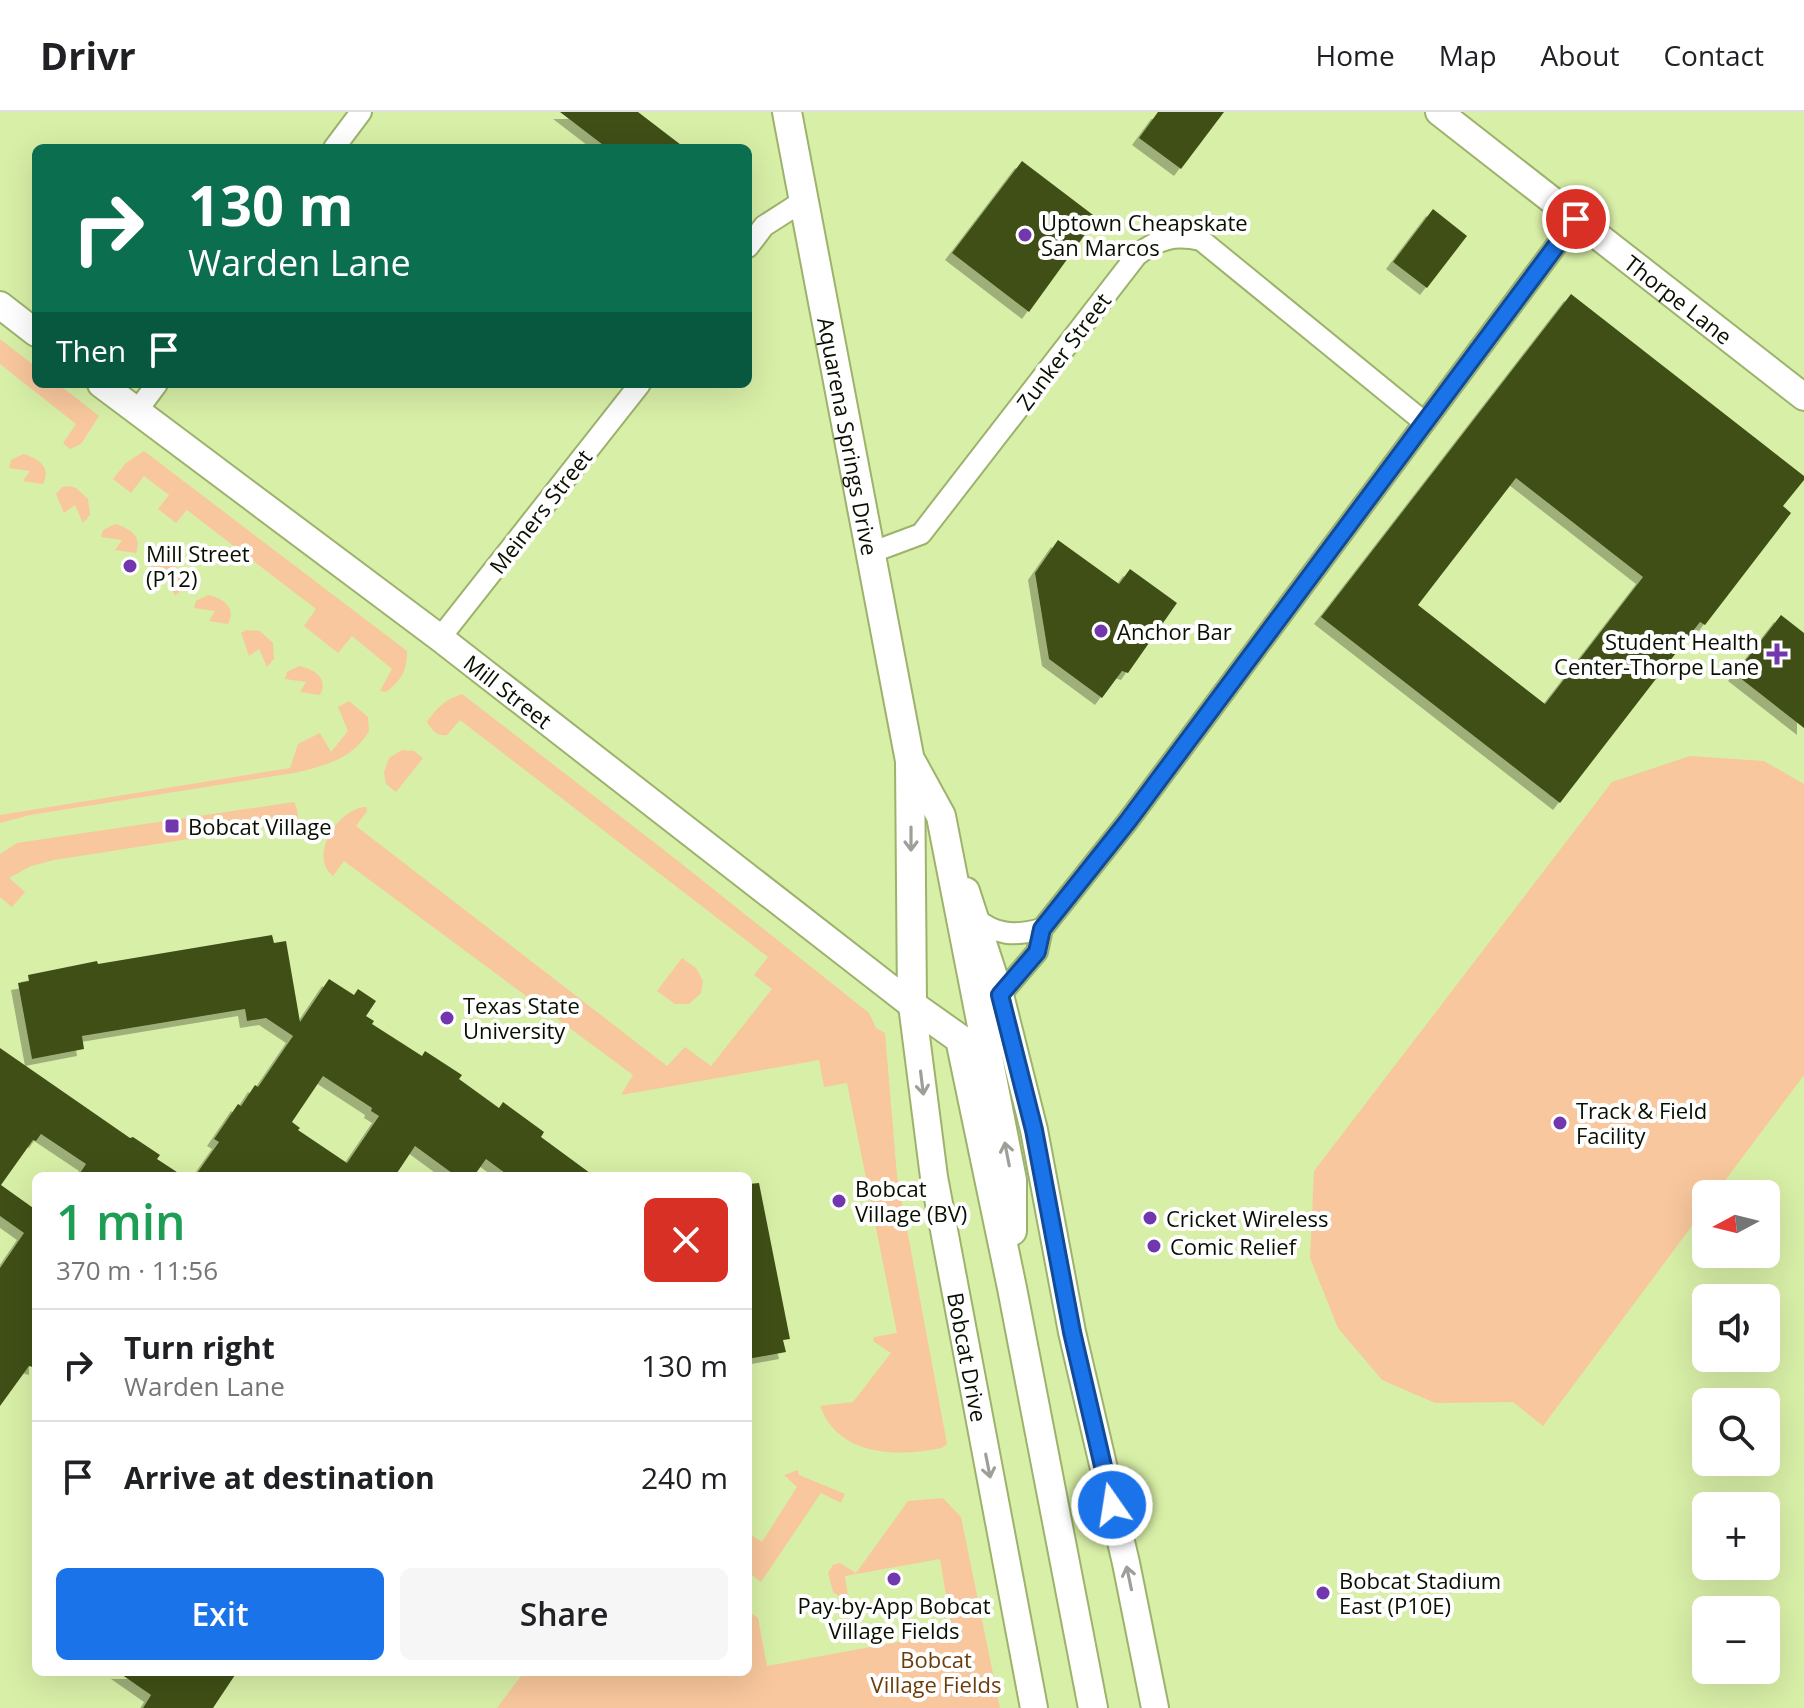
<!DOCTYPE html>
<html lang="en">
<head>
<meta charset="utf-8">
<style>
	body { margin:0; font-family:"Open Sans",sans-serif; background:#f6f6f6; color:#202124; height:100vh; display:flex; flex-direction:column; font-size:30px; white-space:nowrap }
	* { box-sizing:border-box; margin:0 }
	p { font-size:26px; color:#757577 }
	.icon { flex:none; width:44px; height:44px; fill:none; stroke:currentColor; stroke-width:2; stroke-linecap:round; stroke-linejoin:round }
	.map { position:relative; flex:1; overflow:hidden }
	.drawer { position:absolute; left:32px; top:1060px; width:720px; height:504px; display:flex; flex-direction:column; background:#fff; border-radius:12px; box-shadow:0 8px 32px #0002 }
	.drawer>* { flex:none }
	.banner { position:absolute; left:32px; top:32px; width:720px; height:244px; border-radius:12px; box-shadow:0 8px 32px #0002; background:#0b6e4f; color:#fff; overflow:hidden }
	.needle { width:52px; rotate:263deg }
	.buttons { position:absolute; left:1692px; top:1068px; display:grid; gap:16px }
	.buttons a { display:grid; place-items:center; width:88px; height:88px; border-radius:12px; background:#fff; box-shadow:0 8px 32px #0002; font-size:40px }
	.pin { position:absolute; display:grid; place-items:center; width:68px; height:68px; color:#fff; margin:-34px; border:4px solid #fff; border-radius:50%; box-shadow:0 2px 8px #0007 }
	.me { position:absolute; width:88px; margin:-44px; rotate:347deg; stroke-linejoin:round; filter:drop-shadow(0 0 6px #0008) }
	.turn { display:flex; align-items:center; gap:28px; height:168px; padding:0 24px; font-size:36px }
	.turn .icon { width:104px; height:104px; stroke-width:2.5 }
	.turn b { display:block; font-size:56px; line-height:68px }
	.then { display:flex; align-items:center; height:76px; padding:0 24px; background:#0003; gap:16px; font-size:30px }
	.round { display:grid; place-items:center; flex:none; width:84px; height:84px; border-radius:12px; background:#f6f6f6 }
	.headline { display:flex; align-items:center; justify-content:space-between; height:136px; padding:0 24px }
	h1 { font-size:48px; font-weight:600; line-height:60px; color:#1e9e55 }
	.button { display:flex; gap:16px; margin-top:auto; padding:16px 24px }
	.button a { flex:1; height:92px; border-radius:12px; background:#1a73e8; color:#fff; font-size:32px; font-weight:600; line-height:92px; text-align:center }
	.button a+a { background:#f6f6f6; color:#202124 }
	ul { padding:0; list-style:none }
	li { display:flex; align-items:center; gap:24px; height:112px; padding:0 24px; border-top:2px solid #e0e0e0 }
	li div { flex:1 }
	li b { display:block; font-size:30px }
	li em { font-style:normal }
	header { display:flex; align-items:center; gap:48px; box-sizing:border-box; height:112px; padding:0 40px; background:#fff; border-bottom:2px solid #e0e0e0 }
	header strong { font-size:38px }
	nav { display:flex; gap:44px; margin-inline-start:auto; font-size:28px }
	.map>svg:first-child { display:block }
	.green { fill:#f8c79d }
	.building { fill:#415019; fill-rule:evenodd; filter:url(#shadow) }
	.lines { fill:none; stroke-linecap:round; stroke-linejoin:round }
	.minor-casing { stroke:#9db26c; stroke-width:24 }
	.tertiary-casing { stroke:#9db26c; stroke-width:30 }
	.secondary-casing { stroke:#9db26c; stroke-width:32 }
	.minor { stroke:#fff; stroke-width:20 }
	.tertiary { stroke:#fff; stroke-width:26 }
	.secondary { stroke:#fff; stroke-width:28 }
	.oneway { stroke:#9d9f99 }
	.route-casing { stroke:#114b97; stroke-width:20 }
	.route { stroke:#1a73e8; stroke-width:14 }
	.poi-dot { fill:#7237ad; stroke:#fff; stroke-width:3 }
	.labels { text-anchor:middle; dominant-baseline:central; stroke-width:8; stroke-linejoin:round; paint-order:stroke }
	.poi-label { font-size:22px; fill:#091000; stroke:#fff; text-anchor:start }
	.street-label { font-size:22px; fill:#091000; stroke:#fff }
	.park-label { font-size:22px; fill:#6c3e0a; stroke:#fff }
</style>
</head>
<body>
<header>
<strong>Drivr</strong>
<nav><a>Home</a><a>Map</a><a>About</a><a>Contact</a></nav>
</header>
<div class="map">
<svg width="1804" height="1596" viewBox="0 0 1804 1596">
	<defs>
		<filter id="shadow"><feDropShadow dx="-7" dy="7" stdDeviation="0" flood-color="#0004"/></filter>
	</defs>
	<rect width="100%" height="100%" fill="#d8efa7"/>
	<!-- green -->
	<g class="green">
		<polygon points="0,227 36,255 36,272 58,272 99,304 81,332 70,337 63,331 76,312 0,252"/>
		<path d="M144,339L407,539C407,560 402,567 386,580L380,579L392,557L352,524L338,541L304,514L316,497L187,398L176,411L158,397L169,383L144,364L131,381L113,367L126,351Z"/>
		<path d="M23,342C38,346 52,355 43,372L23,369L30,359L9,356L11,348Z"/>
		<polygon points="70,374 76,376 88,387 90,403 83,411 75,393 64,401 56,382 62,375"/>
		<path d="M115,412C130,416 143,425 136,441L115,438L122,428L101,425L103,418Z"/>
		<path d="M162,447C177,451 183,461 183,476L175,484L167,466L157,473L149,450Z"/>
		<path d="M208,483C223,486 237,496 228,512L209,509L215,499L194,496L196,489Z"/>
		<polygon points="246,518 260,519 273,531 274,547 267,555 259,537 249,544 241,521"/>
		<path d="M299,554C314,557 329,566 320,583L300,580L306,570L285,567L287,560Z"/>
		<path d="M462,582L673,745L869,901L876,916L885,921L897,1064L947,1332L942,1336C897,1345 839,1345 820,1294L853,1290L891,1241L873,1229L874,1225L897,1221L847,971L824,975L819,948L621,983L633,963L344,749L333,764C307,744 340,695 366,695L367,699L356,714L667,954L685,935L711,954L772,877L754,863L768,845L460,608L447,623C436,624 433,619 427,610C437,595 445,588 462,582Z"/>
		<path d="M349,589L368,605L369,619C353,647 324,654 294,661L30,703L0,711V703L290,656L298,632L320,621L331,640L348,619L338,595Z"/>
		<polygon points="402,638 414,639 423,646 396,680 386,672 384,660 389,646"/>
		<polygon points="1690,644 1764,649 1804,672 1804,963 1715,1082 1706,1082 1706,1095 1543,1314 1513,1290 1435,1291 1382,1268 1338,1216 1310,1146 1314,1059 1612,670"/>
		<path d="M294,690C300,703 300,711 290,722L285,723L278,713L54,748L31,754L9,766L25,780L12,795L0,785V742L17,731Z"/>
		<polygon points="682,846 696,856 703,869 701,881 689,892 675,892 657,879"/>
		<polygon points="798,1358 799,1363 845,1382 841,1391 821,1381 761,1470 753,1464 748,1465 748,1421 762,1430 797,1375 784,1363"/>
		<polygon points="943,1386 961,1405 1000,1596 497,1596 524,1560 748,1560 748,1499 758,1506 767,1554 952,1520 940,1447 845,1464 848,1485 843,1487 833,1480 828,1461 833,1453 840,1451 856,1461 908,1389"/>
	</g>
	<!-- building -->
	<g class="building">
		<polygon points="560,0 638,0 685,36 607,36"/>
		<polygon points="1158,0 1224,0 1181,57 1139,26"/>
		<polygon points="1022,49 1097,106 1029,200 952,141"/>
		<polygon points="1433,97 1467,124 1427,176 1393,150"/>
		<path d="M1571,182L1804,364V368L1783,394L1791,401L1705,513L1700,510L1560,691L1321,505ZM1516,366L1643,465L1545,592L1418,493Z"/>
		<polygon points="1058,428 1119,472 1130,457 1177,491 1128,561 1122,559 1102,586 1049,547 1035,461"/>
		<polygon points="1781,503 1804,521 1804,616 1735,562"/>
		<path d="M272,823L274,831L286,829L300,910L329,867L354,883L358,877L376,889L366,904L374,909L372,912L422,944L425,939L462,963L459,967L499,996L503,990L544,1020L541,1025L594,1064H509L486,1047L474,1064H456L415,1034L395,1064H195L219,1030L214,1027L238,992L241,994L255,973L258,975L293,924L266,906L247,909L245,897L82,924L84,937L32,947L18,871L29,869L28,863L97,849L98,852ZM323,964L372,996L371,999L379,1004L347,1051L298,1018L300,1016L292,1010Z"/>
		<polygon points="0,936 130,1026 133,1025 160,1043 157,1047 183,1064 78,1064 86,1052 41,1022 36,1029 33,1028 1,1073 36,1098 36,1256 29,1254 0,1294 0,1156 24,1121 0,1104"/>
		<polygon points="759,1071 790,1227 783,1228 786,1240 748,1247 748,1072"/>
		<polygon points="118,1560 237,1560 213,1596 143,1596 151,1583"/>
	</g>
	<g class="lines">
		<defs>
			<g id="minor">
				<polyline points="334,36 361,0"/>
				<polyline points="748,135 764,114 803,89"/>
				<polyline points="136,300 157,272"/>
				<path d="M870,441L921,422L1137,143C1158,127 1174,122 1201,128L1424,310"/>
				<polyline points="440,526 640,272"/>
				<path d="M974,805C996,824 1015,824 1042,817"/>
				<polyline points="1000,883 1037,840 1042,817 1128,709 1576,107"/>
			</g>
			<g id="tertiary">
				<path id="s1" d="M1439,0L1804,285"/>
				<polyline points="0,193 36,221"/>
				<path id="s2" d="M101,272L440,526L912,893L934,1065L1034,1596"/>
				<polyline points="966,779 1000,883 1034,1018 1072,1220 1126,1451 1155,1596"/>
			</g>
			<g id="secondary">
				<path id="s3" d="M787,0L910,649L912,893L960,927L1012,1176L1093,1596"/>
				<polyline points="912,651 941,704 1012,1068 1012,1119"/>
			</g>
		</defs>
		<!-- minor casing -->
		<use href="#minor" class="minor-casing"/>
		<!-- tertiary casing -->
		<use href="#tertiary" class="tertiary-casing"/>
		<!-- secondary casing -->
		<use href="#secondary" class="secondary-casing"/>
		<!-- minor -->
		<use href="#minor" class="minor"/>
		<!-- tertiary -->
		<use href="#tertiary" class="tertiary"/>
		<!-- secondary -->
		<use href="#secondary" class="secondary"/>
	</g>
	<!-- one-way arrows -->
	<defs><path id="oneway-shaft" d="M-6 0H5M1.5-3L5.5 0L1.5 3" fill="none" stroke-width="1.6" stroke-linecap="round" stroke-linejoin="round" transform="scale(2)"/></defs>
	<g class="oneway">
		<use href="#oneway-shaft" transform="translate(911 727) rotate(90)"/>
		<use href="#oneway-shaft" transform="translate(922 971) rotate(83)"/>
		<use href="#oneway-shaft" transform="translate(1007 1042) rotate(-101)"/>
		<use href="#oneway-shaft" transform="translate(988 1354) rotate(79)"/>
		<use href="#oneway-shaft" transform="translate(1129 1466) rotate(-102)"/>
	</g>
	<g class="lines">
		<defs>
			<polyline id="route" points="1112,1393 1072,1220 1034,1018 1000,883 1037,840 1042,817 1128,709 1576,107"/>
		</defs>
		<!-- route casing -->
		<use href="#route" class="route-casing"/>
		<!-- route -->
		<use href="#route" class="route"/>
	</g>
	<!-- markers -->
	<g class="poi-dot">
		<circle cx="1025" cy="123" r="8"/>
		<circle cx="130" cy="454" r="8"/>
		<circle cx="1101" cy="519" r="8"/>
		<path d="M1773 530h8v8h8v8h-8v8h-8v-8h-8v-8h8z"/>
		<rect x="164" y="706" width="16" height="16" rx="4"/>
		<circle cx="447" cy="906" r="8"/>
		<circle cx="1560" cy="1011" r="8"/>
		<circle cx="839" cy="1089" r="8"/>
		<circle cx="1150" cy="1106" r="8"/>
		<circle cx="1154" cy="1134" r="8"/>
		<circle cx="894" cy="1467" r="8"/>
		<circle cx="1323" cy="1481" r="8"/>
	</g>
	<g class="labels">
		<!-- poi labels -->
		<g class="poi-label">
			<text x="1041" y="110">Uptown Cheapskate<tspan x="1041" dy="25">San Marcos</tspan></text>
			<text x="146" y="441">Mill Street<tspan x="146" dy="25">(P12)</tspan></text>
			<text x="1117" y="519">Anchor Bar</text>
			<text x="1759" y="529" text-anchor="end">Student Health<tspan x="1759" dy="25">Center-Thorpe Lane</tspan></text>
			<text x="188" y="714">Bobcat Village</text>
			<text x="463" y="893">Texas State<tspan x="463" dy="25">University</tspan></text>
			<text x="1576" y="998">Track &amp; Field<tspan x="1576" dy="25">Facility</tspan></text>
			<text x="855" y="1076">Bobcat<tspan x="855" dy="25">Village (BV)</tspan></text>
			<text x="1166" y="1106">Cricket Wireless</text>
			<text x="1170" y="1134">Comic Relief</text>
			<text x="1339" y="1468">Bobcat Stadium<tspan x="1339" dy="25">East (P10E)</tspan></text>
			<text x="894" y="1493" text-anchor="middle">Pay-by-App Bobcat<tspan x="894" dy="25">Village Fields</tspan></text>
		</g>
		<!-- street labels -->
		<g class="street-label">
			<text stroke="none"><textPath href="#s1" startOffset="304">Thorpe Lane</textPath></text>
			<text transform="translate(1063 239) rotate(-53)">Zunker Street</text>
			<text stroke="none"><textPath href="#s3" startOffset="330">Aquarena Springs Drive</textPath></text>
			<text transform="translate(540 399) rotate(-52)">Meiners Street</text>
			<text stroke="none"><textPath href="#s2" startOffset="510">Mill Street</textPath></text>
			<text stroke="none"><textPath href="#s2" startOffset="1378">Bobcat Drive</textPath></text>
		</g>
		<!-- park labels -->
		<g class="park-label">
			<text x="936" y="1547">Bobcat<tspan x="936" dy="25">Village Fields</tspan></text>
		</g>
	</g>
</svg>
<div class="buttons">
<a><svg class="needle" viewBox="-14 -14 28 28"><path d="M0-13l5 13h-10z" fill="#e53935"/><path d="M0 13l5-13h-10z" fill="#757577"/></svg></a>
<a><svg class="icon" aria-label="sound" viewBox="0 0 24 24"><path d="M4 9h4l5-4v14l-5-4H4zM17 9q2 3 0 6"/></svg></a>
<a><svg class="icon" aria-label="search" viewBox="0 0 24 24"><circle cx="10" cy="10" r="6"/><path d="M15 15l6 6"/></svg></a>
<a>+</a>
<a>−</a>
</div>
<div class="pin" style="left:1576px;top:107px;background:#d93025"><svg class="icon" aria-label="arrive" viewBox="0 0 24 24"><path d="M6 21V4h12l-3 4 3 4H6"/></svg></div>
<svg class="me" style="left:1112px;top:1393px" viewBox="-20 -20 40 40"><circle r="17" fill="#1a73e8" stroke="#fff" stroke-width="3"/><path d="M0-11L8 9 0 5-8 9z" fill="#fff"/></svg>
<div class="banner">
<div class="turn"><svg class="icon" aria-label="right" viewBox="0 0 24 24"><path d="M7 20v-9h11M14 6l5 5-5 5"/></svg><div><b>130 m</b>Warden Lane</div></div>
<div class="then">Then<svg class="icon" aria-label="arrive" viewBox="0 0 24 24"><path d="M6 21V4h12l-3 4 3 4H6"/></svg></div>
</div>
<section class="drawer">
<div class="headline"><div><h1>1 min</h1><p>370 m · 11:56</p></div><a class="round" style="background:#d93025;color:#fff"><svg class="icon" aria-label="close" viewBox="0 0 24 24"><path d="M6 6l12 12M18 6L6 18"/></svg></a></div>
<ul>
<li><svg class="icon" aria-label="right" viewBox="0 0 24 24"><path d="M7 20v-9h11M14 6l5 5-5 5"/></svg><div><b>Turn right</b><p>Warden Lane</p></div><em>130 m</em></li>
<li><svg class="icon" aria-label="arrive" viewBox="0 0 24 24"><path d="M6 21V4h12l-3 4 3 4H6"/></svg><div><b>Arrive at destination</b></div><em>240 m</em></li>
</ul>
<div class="button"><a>Exit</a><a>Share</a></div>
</section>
</div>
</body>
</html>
